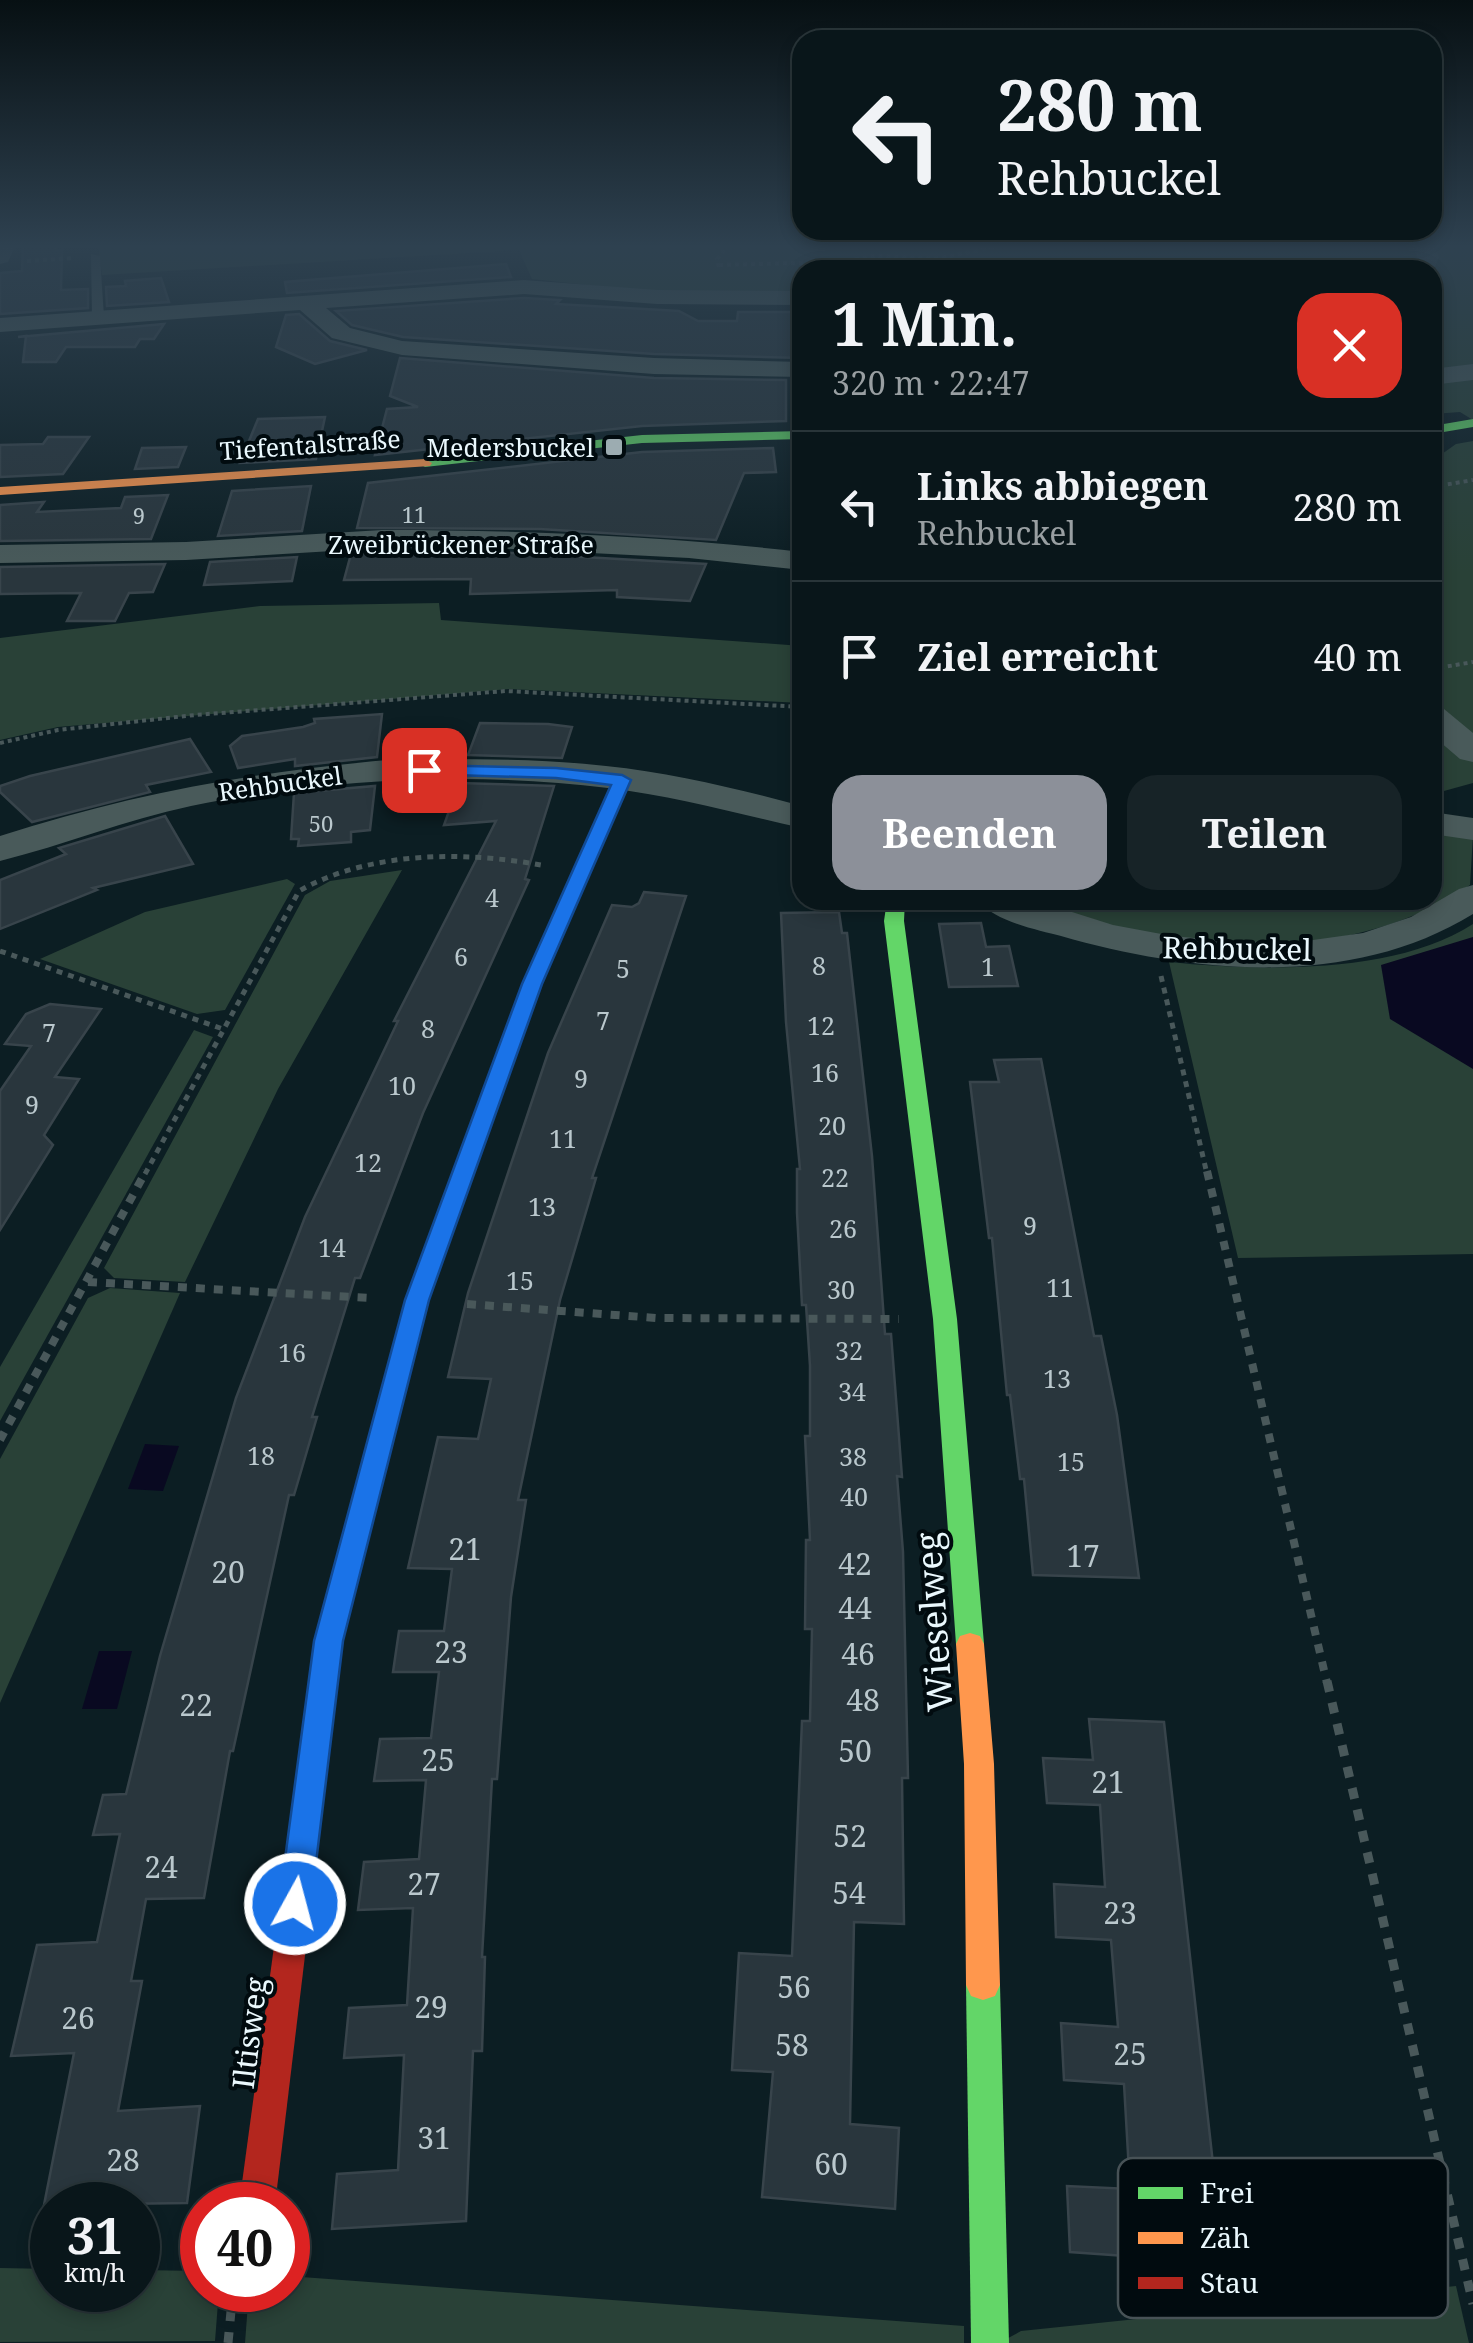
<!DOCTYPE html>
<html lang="de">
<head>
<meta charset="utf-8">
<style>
	body { margin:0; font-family:"Noto Serif",serif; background:#172327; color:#f1f3f6; height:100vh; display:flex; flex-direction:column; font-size:38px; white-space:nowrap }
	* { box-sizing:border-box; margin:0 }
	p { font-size:32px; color:#999fa2 }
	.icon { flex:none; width:55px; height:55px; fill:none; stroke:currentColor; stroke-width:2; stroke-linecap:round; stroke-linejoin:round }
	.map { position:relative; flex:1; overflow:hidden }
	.side { position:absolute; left:792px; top:260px; width:650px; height:650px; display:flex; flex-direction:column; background:#09161a; border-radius:30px; box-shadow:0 5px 15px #0003,0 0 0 2px #293539 }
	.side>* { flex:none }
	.hud { position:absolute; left:792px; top:30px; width:650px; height:210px; border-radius:30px; box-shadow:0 5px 15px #0003,0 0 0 2px #293539; background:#09161a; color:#f1f3f6; overflow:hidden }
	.speed { position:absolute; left:30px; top:2182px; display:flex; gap:20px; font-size:50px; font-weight:700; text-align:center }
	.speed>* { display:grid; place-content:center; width:130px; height:130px; border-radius:50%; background:#09161a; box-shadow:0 5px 15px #0003,0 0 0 2px #293539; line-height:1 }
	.speed small { font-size:25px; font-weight:400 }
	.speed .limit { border:15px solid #d22; background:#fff; color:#111 }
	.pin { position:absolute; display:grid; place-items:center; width:85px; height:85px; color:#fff; margin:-42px; border-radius:20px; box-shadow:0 5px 15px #0006 }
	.me { position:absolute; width:110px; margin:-55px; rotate:7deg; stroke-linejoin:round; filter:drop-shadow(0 0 8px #0008) }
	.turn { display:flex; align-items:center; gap:35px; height:210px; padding:0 40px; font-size:45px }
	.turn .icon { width:130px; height:130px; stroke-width:2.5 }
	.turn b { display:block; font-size:70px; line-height:85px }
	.round { display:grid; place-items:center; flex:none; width:105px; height:105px; border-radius:30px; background:#172327 }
	.headline { display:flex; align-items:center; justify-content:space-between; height:170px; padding:0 40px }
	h1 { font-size:60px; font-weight:700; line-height:75px }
	.action { display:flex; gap:20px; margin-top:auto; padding:20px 40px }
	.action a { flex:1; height:115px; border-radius:30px; background:#8c9099; color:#fff; font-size:40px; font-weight:700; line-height:115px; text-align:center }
	.action a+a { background:#172327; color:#f1f3f6 }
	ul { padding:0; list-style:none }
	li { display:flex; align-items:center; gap:30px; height:150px; padding:0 40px; border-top:2px solid #293539 }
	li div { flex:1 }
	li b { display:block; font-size:38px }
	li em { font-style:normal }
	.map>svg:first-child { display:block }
	.green { fill:#294137 }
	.water { fill:#090921 }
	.building { fill:#29363d; stroke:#38444b; stroke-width:2.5 }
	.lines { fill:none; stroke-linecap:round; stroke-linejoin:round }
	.path-far3 { stroke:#49585a; stroke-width:4; stroke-dasharray:4 4; stroke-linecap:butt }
	.path-far2 { stroke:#49585a; stroke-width:5; stroke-dasharray:6 6; stroke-linecap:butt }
	.path-far1 { stroke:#49585a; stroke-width:8; stroke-dasharray:9 9; stroke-linecap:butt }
	.path { stroke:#49585a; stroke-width:9; stroke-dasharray:11 11; stroke-linecap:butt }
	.lane { fill:#495a5a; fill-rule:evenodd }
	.street { fill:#495a5a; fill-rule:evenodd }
	.fast { fill:#63d668; fill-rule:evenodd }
	.slow { fill:#ff974d; fill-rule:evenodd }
	.jam { fill:#b3261e; fill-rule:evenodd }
	.route { fill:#1a73e8; stroke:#114b97; stroke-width:2.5 }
	.poi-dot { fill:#9cacb1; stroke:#010b0f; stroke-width:4 }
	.labels { text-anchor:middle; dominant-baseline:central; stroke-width:8; stroke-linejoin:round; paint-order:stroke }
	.far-number-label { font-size:22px; fill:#bac8cd }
	.far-street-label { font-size:25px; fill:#eaf8fd; stroke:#010b0f }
	.far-poi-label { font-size:25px; fill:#eaf8fd; stroke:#010b0f; text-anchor:end }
	.number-label { font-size:25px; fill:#bac8cd }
	.street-label { font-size:30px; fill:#eaf8fd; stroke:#010b0f }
	.near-number-label { font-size:30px; fill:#bac8cd }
	.near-street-label { font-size:35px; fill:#eaf8fd; stroke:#010b0f }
	.key { fill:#010b0f; stroke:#475256; stroke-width:2.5 }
	.key-label { font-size:28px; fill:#eaf8fd }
</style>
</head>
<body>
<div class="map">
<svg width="1473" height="2343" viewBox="0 0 1473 2343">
	<rect width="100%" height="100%" fill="#0c1e23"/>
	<!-- green -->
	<g class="green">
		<polygon points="98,244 1473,244 1473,420 1460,412 1433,414 1432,270 802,270 802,296 662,293 532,279 519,250 102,275"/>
		<polygon points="1473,441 1473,783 1433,794 1432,461 1456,444"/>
		<polygon points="439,603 441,620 802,646 802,703 509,689 58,727 0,740 0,638 260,606"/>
		<path d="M1433,827L1473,836L1470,885C1378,950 1234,958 1125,933C1091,925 1057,911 1023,900H1432Z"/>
		<polygon points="402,870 278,1089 185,1282 114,1278 104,1268 305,895 330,881"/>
		<polygon points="287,879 295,884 225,1010 197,1014 40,959 145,912"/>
		<path d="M1473,924V1254L1238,1258L1169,962C1258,971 1395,975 1473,924Z"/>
		<polygon points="194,1030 213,1037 0,1421 0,1367"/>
		<polygon points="110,1288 180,1293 0,1703 0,1459 88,1298"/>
		<polygon points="0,2268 52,2269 52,2290 138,2290 138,2270 202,2271 202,2290 219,2290 215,2341 0,2342"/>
		<polygon points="288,2276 964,2326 964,2343 245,2343 249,2290 288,2290"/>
		<polygon points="1456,2286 1469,2343 999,2343 1021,2331"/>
	</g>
	<!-- water -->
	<g class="water">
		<polygon points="1473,937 1473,1069 1390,1019 1381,965"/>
		<polygon points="145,1444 179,1446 163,1491 128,1489"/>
		<polygon points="99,1651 132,1651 117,1709 82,1709"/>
	</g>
	<!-- building -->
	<g class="building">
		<polygon points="23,244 56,244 56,251 62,250 61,290 88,289 88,308 0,314 0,273 22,271"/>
		<polygon points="506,264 511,277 287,293 285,282"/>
		<polygon points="161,278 169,302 107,306 106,287 126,286 125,281"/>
		<polygon points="524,298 560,300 556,304 679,311 698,321 737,321 738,312 802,312 802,358 654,354 403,337 352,325 336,311"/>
		<polygon points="299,314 330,341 367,350 315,364 276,347 286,315"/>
		<polygon points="164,324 154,339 140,339 135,347 66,347 56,362 23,362 26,336 18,337"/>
		<polygon points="400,358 654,378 786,380 786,421 642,426 375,455 387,409 418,407 390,396"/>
		<polygon points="325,417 316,459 240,463 258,419"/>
		<polygon points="48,437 89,437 63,474 0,477 0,445 43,444"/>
		<polygon points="186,447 178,467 135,469 142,448"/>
		<polygon points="773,448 776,472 744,473 716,540 540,529 357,528 368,483 642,452"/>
		<polygon points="311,486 302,531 218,536 232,491"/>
		<polygon points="168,495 151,539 0,541 0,505 44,502 37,512 121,508 125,497"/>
		<polygon points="382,552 494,552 706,564 690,601 617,597 617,590 470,594 471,579 344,580 351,554"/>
		<polygon points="297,557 292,581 204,585 210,562"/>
		<polygon points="165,564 153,592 129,593 115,621 67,621 81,593 0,594 0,567"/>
		<polygon points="382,714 377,757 295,766 295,759 238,768 230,746 242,736 303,727 315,723 314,719"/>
		<polygon points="480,723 548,724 572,727 562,758 468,755"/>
		<polygon points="190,739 211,772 146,785 150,792 32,822 0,792 0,786 30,776"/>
		<polygon points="459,783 554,786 525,879 529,880 423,1113 360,1278 355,1278 312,1417 317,1417 294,1495 289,1495 233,1751 230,1751 204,1898 146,1899 131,1981 142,1981 118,2111 200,2106 187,2203 44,2205 74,2053 11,2056 37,1945 97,1942 120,1834 93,1835 103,1795 126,1794 160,1656 236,1398 305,1217 398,1021 394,1021 496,821 444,825"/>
		<polygon points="375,786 370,830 351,832 351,842 298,846 299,839 291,839 294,793"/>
		<polygon points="165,816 193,864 93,888 97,890 0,929 0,880 66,854 59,848"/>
		<polygon points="644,892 686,896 592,1178 596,1178 560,1300 518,1500 526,1500 511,1597 497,1779 492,1779 482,1957 485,1957 482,2051 473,2051 466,2221 332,2229 337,2174 398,2170 404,2055 344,2058 349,2008 407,2005 413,1908 358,1910 364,1862 419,1859 426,1780 374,1781 380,1739 431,1738 439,1672 393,1672 399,1631 444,1631 452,1569 408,1568 438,1437 478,1439 491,1379 448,1377 468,1293 548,1053 612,905 632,907 639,903"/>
		<polygon points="839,912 842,933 847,933 872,1156 885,1334 891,1334 899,1437 902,1477 897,1476 903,1552 908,1778 902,1778 904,1924 854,1922 850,2124 899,2128 895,2209 762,2197 773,2072 732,2070 739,1953 792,1956 802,1721 810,1721 812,1629 805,1629 806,1540 810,1540 805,1436 810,1436 810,1366 806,1305 802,1305 797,1213 797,1169 800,1169 786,1022 781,913"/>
		<polygon points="981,923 986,947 1009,946 1018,986 949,987 939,924"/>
		<polygon points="50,1004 101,1009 55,1077 79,1079 44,1135 53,1145 0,1230 0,1091 31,1046 5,1044 26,1014"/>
		<polygon points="1041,1059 1094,1336 1101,1336 1117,1415 1139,1578 1033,1575 1024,1479 1020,1479 1010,1395 1007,1395 992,1238 989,1238 970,1082 999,1082 994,1060"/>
		<polygon points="1089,1719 1164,1722 1224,2263 1070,2252 1067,2186 1130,2189 1124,2084 1064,2080 1061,2023 1118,2027 1111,1940 1056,1937 1054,1884 1105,1887 1100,1805 1047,1803 1043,1758 1093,1760"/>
	</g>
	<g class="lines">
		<!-- path-far3 -->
		<g class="path-far3">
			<polyline points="27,261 74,258"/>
			<polyline points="719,265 837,262 876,256 935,259 1009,244"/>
			<polyline points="719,267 717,259 730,244"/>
			<polyline points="1432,487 1473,480"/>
			<polyline points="1432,669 1473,662"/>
			<polyline points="0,743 58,730 195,715 506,691 802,707"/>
		</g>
		<!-- path-far2 -->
		<g class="path-far2">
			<polyline points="0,951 223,1029"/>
			<polyline points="1161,976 1207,1174"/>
			<path d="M145,1174L299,891C370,851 463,851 541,865"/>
		</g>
		<!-- path-far1 -->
		<g class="path-far1">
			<polyline points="1207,1171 1327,1683"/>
			<polyline points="88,1282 370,1298"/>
			<polyline points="467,1304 656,1318 899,1319"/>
			<polyline points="0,1440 146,1171"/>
		</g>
		<!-- path -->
		<g class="path">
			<polyline points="1327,1681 1473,2304"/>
			<polyline points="228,2343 233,2290"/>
		</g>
		<!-- lane -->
		<polygon class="lane" points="91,254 100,256 104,317 98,320 92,317"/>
		<!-- street -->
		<g class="street">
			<polygon points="0,244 16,244 8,262 0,264"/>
			<polygon points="1411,244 1433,244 1439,257 1432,274 1432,270 1413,270 1417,257"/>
			<polygon points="524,280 657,290 802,291 802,305 657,304 524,294 326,308 350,328 402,341 654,358 802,362 802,377 654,374 402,355 332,338 300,310 0,332 0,318"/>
			<polygon points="1473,364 1473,380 1432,385 1432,369"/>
			<path d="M382,530C523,530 663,536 802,552V570L689,558L494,548H382L186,560L0,563V545L186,542Z"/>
			<polygon points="1432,706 1444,709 1473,733 1473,762 1460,759 1432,735"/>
			<path d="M399,759C468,759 537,758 606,766C673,773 738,789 802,806V828C738,814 675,796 608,788C471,771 326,779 191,806C125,820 64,845 0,861V836C133,793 259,771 399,759Z"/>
			<polygon points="1432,812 1473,818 1473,840 1432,834"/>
			<path d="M1473,885V914C1351,989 1194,974 1061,936C1037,930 993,921 978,900H1034L1113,925L1172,936L1239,942L1306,941L1363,933L1411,917L1459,889Z"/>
		</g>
		<!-- fast -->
		<g class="fast">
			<polygon points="1473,419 1473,427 1432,434 1432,426"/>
			<polygon points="802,431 802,439 642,443 425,467 418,463 425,459 642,435"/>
			<polygon points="887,900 905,900 904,921 957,1319 984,1644 980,1652 970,1655 960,1652 956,1644 933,1319 884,921"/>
			<polygon points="474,1137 485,1144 429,1300 343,1641 323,1806 319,1815 308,1819 297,1815 293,1806 315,1641 405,1300 463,1144"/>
			<polygon points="983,1970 995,1974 1000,1985 1009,2343 971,2343 966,1985 971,1974"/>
		</g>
		<!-- slow -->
		<g class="slow">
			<polygon points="425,459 432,463 430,466 0,495 0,487"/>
			<polygon points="970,1633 980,1636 984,1644 994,1764 1000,1985 995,1996 983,2000 971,1996 966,1985 964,1764 956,1644 960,1636"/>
		</g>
		<!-- jam -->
		<g class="jam">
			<polygon points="622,776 631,781 542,984 485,1144 482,1149 466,1149 463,1144 522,984 613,781"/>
			<polygon points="308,1793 319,1797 323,1806 275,2205 239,2205 293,1806 297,1797"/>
		</g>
	</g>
	<!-- sky -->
	<linearGradient id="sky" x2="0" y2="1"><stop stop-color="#071013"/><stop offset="0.43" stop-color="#2e4150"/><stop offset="1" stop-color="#2e4150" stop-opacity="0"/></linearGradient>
	<rect width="1473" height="572" fill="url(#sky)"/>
	<!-- route -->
	<polygon class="route" points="424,765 556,768 622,775 631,780 542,984 429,1300 343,1641 311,1904 307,1914 295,1919 284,1914 279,1904 314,1641 405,1300 522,984 611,785 556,778 418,774 415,770"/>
	<!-- markers -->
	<rect class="poi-dot" x="604" y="437" width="20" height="20" rx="5"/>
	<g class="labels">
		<!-- far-number labels -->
		<g class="far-number-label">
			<text x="414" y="514">11</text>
			<text x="139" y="515">9</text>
			<text x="321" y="823">50</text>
		</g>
		<!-- far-street labels -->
		<g class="far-street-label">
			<text transform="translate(310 444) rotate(-4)">Tiefentalstraße</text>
			<text x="461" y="544">Zweibrückener Straße</text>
			<text transform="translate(280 783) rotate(-8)">Rehbuckel</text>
		</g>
		<!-- far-poi labels -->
		<g class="far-poi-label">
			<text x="594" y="447">Medersbuckel</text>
		</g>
		<!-- number labels -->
		<g class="number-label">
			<text x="492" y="897">4</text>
			<text x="461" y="956">6</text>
			<text x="819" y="965">8</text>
			<text x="988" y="966">1</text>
			<text x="623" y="968">5</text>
			<text x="603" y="1020">7</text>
			<text x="821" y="1025">12</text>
			<text x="428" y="1028">8</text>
			<text x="49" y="1032">7</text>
			<text x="825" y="1072">16</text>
			<text x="581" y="1078">9</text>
			<text x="402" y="1085">10</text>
			<text x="32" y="1104">9</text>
			<text x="832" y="1125">20</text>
			<text x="563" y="1138">11</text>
			<text x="368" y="1162">12</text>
			<text x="835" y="1177">22</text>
			<text x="542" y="1206">13</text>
			<text x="1030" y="1225">9</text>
			<text x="843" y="1228">26</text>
			<text x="332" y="1247">14</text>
			<text x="520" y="1280">15</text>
			<text x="1060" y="1287">11</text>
			<text x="841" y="1289">30</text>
			<text x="849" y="1350">32</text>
			<text x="292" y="1352">16</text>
			<text x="1057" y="1378">13</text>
			<text x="852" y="1391">34</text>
			<text x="261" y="1455">18</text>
			<text x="853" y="1456">38</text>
			<text x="1071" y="1461">15</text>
			<text x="854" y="1496">40</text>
		</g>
		<!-- street labels -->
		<g class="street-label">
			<text transform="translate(1237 948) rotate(1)">Rehbuckel</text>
			<text transform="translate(249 2033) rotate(-83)">Iltisweg</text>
		</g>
		<!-- near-number labels -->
		<g class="near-number-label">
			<text x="465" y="1548">21</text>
			<text x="1083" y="1555">17</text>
			<text x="855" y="1563">42</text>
			<text x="228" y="1571">20</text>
			<text x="855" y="1607">44</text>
			<text x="451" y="1651">23</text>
			<text x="858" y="1653">46</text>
			<text x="863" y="1699">48</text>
			<text x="196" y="1704">22</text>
			<text x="855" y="1750">50</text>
			<text x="438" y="1759">25</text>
			<text x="1108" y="1781">21</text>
			<text x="850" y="1835">52</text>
			<text x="161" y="1866">24</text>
			<text x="424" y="1883">27</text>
			<text x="849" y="1892">54</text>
			<text x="1120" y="1912">23</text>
			<text x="794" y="1986">56</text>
			<text x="431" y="2006">29</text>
			<text x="78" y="2017">26</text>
			<text x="792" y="2044">58</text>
			<text x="1130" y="2053">25</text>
			<text x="434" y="2137">31</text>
			<text x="123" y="2159">28</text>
			<text x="831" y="2163">60</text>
		</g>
		<!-- near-street labels -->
		<g class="near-street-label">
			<text transform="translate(933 1622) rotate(-94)">Wieselweg</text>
		</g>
	</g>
	<!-- legend -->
	<rect x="1118" y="2158" width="330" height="160" rx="15" class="key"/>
	<rect x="1138" y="2187" width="45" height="12" fill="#63d668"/>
	<rect x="1138" y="2232" width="45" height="12" fill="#ff974d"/>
	<rect x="1138" y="2277" width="45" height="12" fill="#b3261e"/>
	<g class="key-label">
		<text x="1200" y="2203">Frei</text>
		<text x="1200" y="2248">Zäh</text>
		<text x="1200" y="2293">Stau</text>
	</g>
</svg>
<div class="speed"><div>31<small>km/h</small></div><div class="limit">40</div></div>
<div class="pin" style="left:424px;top:770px;background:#d93025"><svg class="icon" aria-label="arrive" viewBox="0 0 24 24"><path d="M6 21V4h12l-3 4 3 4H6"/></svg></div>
<svg class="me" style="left:295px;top:1904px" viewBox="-20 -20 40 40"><circle r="17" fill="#1a73e8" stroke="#fff" stroke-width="3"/><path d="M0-11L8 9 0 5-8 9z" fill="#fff"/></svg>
<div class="hud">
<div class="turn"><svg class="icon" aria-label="left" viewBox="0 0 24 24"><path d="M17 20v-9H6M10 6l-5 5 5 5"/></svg><div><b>280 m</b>Rehbuckel</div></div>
</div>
<section class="side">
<div class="headline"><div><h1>1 Min.</h1><p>320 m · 22:47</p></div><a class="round" style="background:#d93025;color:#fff"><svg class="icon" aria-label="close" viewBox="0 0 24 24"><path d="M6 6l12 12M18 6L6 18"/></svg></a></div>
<ul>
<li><svg class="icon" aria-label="left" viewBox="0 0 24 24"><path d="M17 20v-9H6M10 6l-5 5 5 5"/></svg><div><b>Links abbiegen</b><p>Rehbuckel</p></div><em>280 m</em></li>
<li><svg class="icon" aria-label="arrive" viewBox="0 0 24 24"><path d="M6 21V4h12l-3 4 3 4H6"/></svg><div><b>Ziel erreicht</b></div><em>40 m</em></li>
</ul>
<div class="action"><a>Beenden</a><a>Teilen</a></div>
</section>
</div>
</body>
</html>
